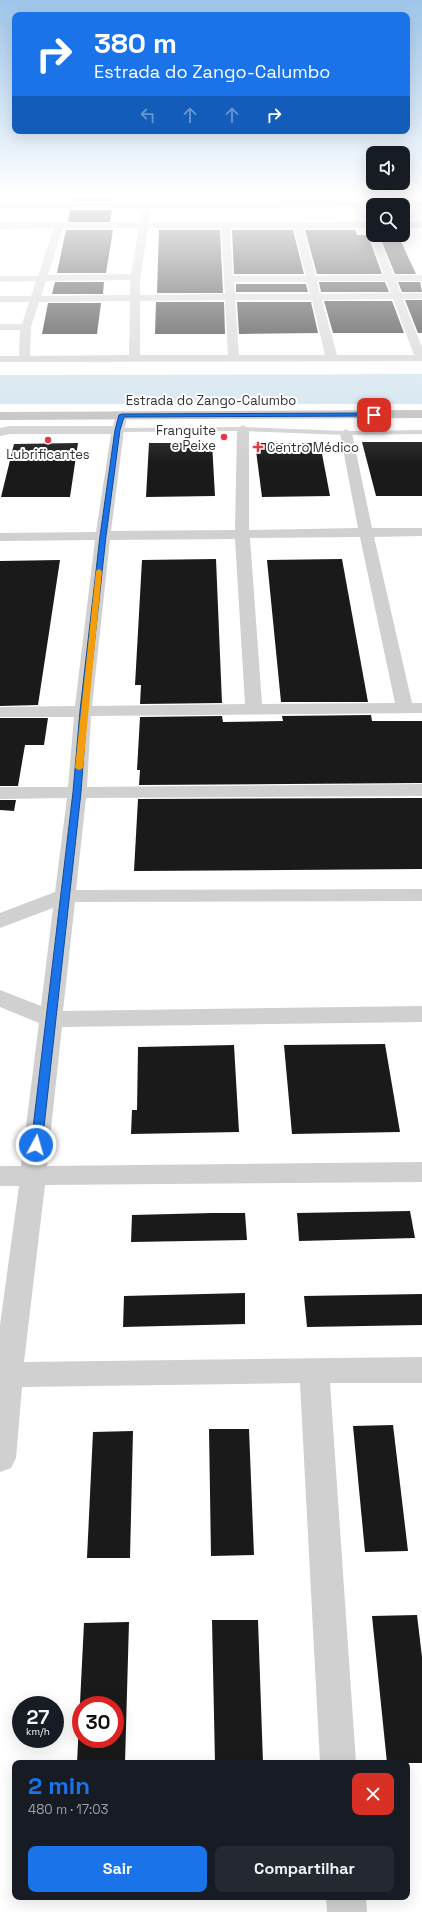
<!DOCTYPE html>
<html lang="pt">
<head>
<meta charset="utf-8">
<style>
	body { margin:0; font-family:"Space Grotesk",sans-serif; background:#242831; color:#f1f3f6; height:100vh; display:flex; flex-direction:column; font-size:15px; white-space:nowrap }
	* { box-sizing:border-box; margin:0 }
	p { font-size:13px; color:#9ea1a6 }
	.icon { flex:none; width:22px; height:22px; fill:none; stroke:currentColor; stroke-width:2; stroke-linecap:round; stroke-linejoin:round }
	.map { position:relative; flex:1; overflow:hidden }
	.details { position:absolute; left:12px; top:1760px; width:398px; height:140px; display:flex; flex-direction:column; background:#171b24; border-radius:8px; box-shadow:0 4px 16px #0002 }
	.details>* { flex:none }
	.top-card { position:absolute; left:12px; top:12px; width:398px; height:122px; border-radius:8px; box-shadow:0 4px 16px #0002; background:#1a73e8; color:#fff; overflow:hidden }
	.buttons { position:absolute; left:366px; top:146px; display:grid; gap:8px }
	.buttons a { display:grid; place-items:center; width:44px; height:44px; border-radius:8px; background:#171b24; box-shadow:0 4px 16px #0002; font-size:20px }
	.speed { position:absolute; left:12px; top:1696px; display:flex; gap:8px; font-size:20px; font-weight:700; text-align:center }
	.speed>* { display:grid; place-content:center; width:52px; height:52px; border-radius:50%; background:#171b24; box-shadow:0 4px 16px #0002; line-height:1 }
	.speed small { font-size:10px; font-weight:400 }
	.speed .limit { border:6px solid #d22; background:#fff; color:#111 }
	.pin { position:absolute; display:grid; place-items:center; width:34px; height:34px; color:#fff; margin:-17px; border-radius:8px; box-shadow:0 2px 6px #0006 }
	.me { position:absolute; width:44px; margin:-22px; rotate:6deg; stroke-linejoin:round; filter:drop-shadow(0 0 3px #0008) }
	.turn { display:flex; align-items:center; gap:14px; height:84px; padding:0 16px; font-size:18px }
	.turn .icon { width:52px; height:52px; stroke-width:2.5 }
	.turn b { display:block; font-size:28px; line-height:34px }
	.lanes { display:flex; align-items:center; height:38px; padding:0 16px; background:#0003; justify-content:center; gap:20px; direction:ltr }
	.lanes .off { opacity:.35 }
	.round { display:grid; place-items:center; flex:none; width:42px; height:42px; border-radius:8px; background:#242831 }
	.overview { display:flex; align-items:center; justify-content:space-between; height:68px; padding:0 16px }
	h1 { font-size:24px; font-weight:700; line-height:30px; color:#1a73e8 }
	.primary-button { display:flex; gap:8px; margin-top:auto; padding:8px 16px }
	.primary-button a { flex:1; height:46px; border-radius:8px; background:#1a73e8; color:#fff; font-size:16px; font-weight:700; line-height:46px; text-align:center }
	.primary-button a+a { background:#242831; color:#f1f3f6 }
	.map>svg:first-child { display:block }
	.water { fill:#cfe2ee }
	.building { fill:#1a1a1a; fill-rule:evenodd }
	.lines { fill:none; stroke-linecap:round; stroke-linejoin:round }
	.lane { fill:#d0d0d0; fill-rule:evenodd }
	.street { fill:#d0d0d0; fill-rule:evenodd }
	.secondary { fill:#bdbdbd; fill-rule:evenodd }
	.route { fill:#1a73e8; stroke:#114b97 }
	.slow { fill:#f59e0b }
	.poi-dot { fill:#e63946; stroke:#fff; stroke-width:1.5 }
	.labels { text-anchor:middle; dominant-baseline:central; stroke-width:4; stroke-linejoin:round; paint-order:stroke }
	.far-street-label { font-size:13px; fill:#333; stroke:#fff }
	.far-poi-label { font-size:13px; fill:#333; stroke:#fff; text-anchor:end }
</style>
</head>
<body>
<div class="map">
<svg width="422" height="1912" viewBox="0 0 422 1912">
	<rect width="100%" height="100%" fill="#fff"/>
	<!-- water -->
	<polygon class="water" points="422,374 422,404 0,404 0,375"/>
	<!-- building -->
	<g class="building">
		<polygon points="73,198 113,198 112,201 72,201"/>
		<polygon points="70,210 112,210 110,222 68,222"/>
		<polygon points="66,230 113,230 106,273 57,273"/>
		<polygon points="159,230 220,230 223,293 157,293"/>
		<polygon points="232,230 293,230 304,274 234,274"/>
		<polygon points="305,230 355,230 357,235 368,235 382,274 317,274"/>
		<polygon points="379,235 398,235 416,274 395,274"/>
		<polygon points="55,282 104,282 103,294 52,294"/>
		<polygon points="319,282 385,282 389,292 321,292"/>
		<polygon points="398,282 420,282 422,292 402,292"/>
		<polygon points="236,284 306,284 308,292 236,292"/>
		<polygon points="405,300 422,300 422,333 418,333"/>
		<polygon points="324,301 392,301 404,333 333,333"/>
		<polygon points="156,302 224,302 225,334 155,334"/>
		<polygon points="237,302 311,302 318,333 239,334"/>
		<polygon points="48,303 101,303 97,334 42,334"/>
		<polygon points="362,442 422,442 422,496 376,496"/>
		<polygon points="78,443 70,497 1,497 14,444"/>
		<polygon points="149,443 212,443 215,496 146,497"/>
		<polygon points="255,443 320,443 330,496 262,497"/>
		<polygon points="216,559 222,703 140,704 141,685 135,685 142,560"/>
		<polygon points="342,559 368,702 281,702 267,560"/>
		<polygon points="60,560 38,705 0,706 0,561"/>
		<polygon points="371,715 372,721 422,721 422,783 139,785 140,770 137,770 140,717 222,716 223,722 283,721 282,716"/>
		<polygon points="0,718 48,718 44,745 25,745 18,786 0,786"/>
		<polygon points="422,798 422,869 134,871 138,799"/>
		<polygon points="0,800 16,800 14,811 0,810"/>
		<polygon points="385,1044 400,1132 292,1134 284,1045"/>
		<polygon points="234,1045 239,1132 131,1134 132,1110 137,1110 138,1047"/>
		<polygon points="410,1211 415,1238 299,1241 297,1213"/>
		<polygon points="212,1213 245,1213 247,1240 131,1242 132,1215"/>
		<polygon points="245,1293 245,1324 123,1327 124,1296"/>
		<polygon points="422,1294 422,1325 307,1327 304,1296"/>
		<polygon points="393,1425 408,1551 365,1552 353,1426"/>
		<polygon points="209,1429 249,1429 254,1555 211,1556"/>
		<polygon points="133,1431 130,1558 87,1558 93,1432"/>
		<polygon points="417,1615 422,1657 422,1763 387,1763 372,1616"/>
		<polygon points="212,1620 258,1620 263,1763 215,1763"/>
		<path d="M129,1622L125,1763H77L84,1623ZM81,1705H115V1739H81Z"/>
	</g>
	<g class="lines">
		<!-- lane -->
		<polygon class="lane" points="243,427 346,431 422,430 422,434 346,435 243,431 118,432 114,430 118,428"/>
		<!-- street -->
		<g class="street">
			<polygon points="422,201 422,207 373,205 373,207 0,209 0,203"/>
			<path d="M146,209L150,212L149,223L373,222V228H303L316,276L384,275L369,235L373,232V235H377L394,275H422V281H396L401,293H422V299H403L422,347V361L0,362V356H19L20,330H0V324H22L29,302H0V296H31L36,281L0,282V276H38L54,228L0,229V223H140L142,212ZM63,228H139L131,274L48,275ZM148,228H221L225,294L140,295V280ZM230,228H294L306,276H233ZM130,280V295L41,296L46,281ZM317,281H386L391,293L320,294ZM234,282H307L310,294H235ZM393,299L414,355H337L322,300ZM225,300L228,355H140V301ZM235,300H312L325,355H239ZM130,301L129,355L30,356L31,327L39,302Z"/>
			<rect x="403" y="222" width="19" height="6"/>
			<path d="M122,411L128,415L124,430L111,531L235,530L237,429L243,425L249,429V530L358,528L340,433L346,429L352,433L372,528H422V536L374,537L412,703H422V713L91,716L87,787L422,784V796L86,798L76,890L422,889V901L75,902L63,1011L422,1006V1022L62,1027L47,1166L422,1162V1182L45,1185L24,1362L422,1357V1383H330L356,1763H320L300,1383L22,1387L16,1458L11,1468L0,1472V1325L19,1186H0V1166H21L39,1023L0,1007V990L41,1006L53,908L0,928V913L55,892L67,798L0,799V787H68L74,717H0V707L75,706L95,540L0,541V533L96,532L111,434H10L0,436V428L10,426H113L116,415ZM360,537L395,703L262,704L250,538ZM235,539L245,704L92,706L110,540Z"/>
			<polygon points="326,1897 366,1897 367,1912 327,1912"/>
		</g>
		<!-- secondary -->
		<polygon class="secondary" points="422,410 422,418 0,420 0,412"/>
	</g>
	<!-- sky -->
	<linearGradient id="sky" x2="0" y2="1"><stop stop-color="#9ec6ea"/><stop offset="0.42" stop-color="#fff"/><stop offset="1" stop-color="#fff" stop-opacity="0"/></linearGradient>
	<rect width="422" height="463" fill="url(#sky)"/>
	<!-- route -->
	<polygon class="route" points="374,413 376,416 124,417 120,430 106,536 87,711 81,792 42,1145 36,1149 33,1148 31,1145 73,792 80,711 100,536 115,430 119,415 122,414"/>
	<!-- slow -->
	<polygon class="slow" points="99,569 102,571 83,768 79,770 75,768 96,571"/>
	<!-- markers -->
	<g class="poi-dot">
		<circle cx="224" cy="437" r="4"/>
		<circle cx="48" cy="440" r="4"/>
		<path d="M256 441h4v4h4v4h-4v4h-4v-4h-4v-4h4z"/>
	</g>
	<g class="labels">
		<!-- far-street labels -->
		<g class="far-street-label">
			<text x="211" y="400">Estrada do Zango-Calumbo</text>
		</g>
		<!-- far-poi labels -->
		<g class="far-poi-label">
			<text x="216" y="430">Franguite<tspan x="216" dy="15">e Peixe</tspan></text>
			<text x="267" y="447" text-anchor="start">Centro Médico</text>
			<text x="48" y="454" text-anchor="middle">Lubrificantes</text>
		</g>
	</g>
</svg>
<div class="buttons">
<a><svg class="icon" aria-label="sound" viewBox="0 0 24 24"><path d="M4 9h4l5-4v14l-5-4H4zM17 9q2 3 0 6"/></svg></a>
<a><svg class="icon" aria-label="search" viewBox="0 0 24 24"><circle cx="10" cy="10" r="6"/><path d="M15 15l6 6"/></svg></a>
</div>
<div class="speed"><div>27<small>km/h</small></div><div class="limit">30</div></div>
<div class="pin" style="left:374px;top:415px;background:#d93025"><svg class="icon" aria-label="arrive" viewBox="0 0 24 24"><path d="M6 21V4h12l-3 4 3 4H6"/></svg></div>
<svg class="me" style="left:36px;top:1145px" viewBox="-20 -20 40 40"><circle r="17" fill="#1a73e8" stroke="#fff" stroke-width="3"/><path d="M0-11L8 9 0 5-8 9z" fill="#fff"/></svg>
<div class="top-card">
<div class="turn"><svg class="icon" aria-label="right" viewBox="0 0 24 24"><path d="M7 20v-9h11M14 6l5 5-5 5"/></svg><div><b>380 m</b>Estrada do Zango-Calumbo</div></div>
<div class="lanes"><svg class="icon off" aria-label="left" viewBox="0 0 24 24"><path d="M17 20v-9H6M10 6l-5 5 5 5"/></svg><svg class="icon off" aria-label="ahead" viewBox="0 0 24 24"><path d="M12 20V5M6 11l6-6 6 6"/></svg><svg class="icon off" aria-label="ahead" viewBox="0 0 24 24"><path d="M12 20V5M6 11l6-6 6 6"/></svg><svg class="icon" aria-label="right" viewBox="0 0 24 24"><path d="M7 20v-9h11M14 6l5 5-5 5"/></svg></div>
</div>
<section class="details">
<div class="overview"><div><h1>2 min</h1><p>480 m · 17:03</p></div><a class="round" style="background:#d93025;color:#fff"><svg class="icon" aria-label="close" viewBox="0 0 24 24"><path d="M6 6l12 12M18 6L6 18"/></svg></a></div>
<div class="primary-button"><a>Sair</a><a>Compartilhar</a></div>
</section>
</div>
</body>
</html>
